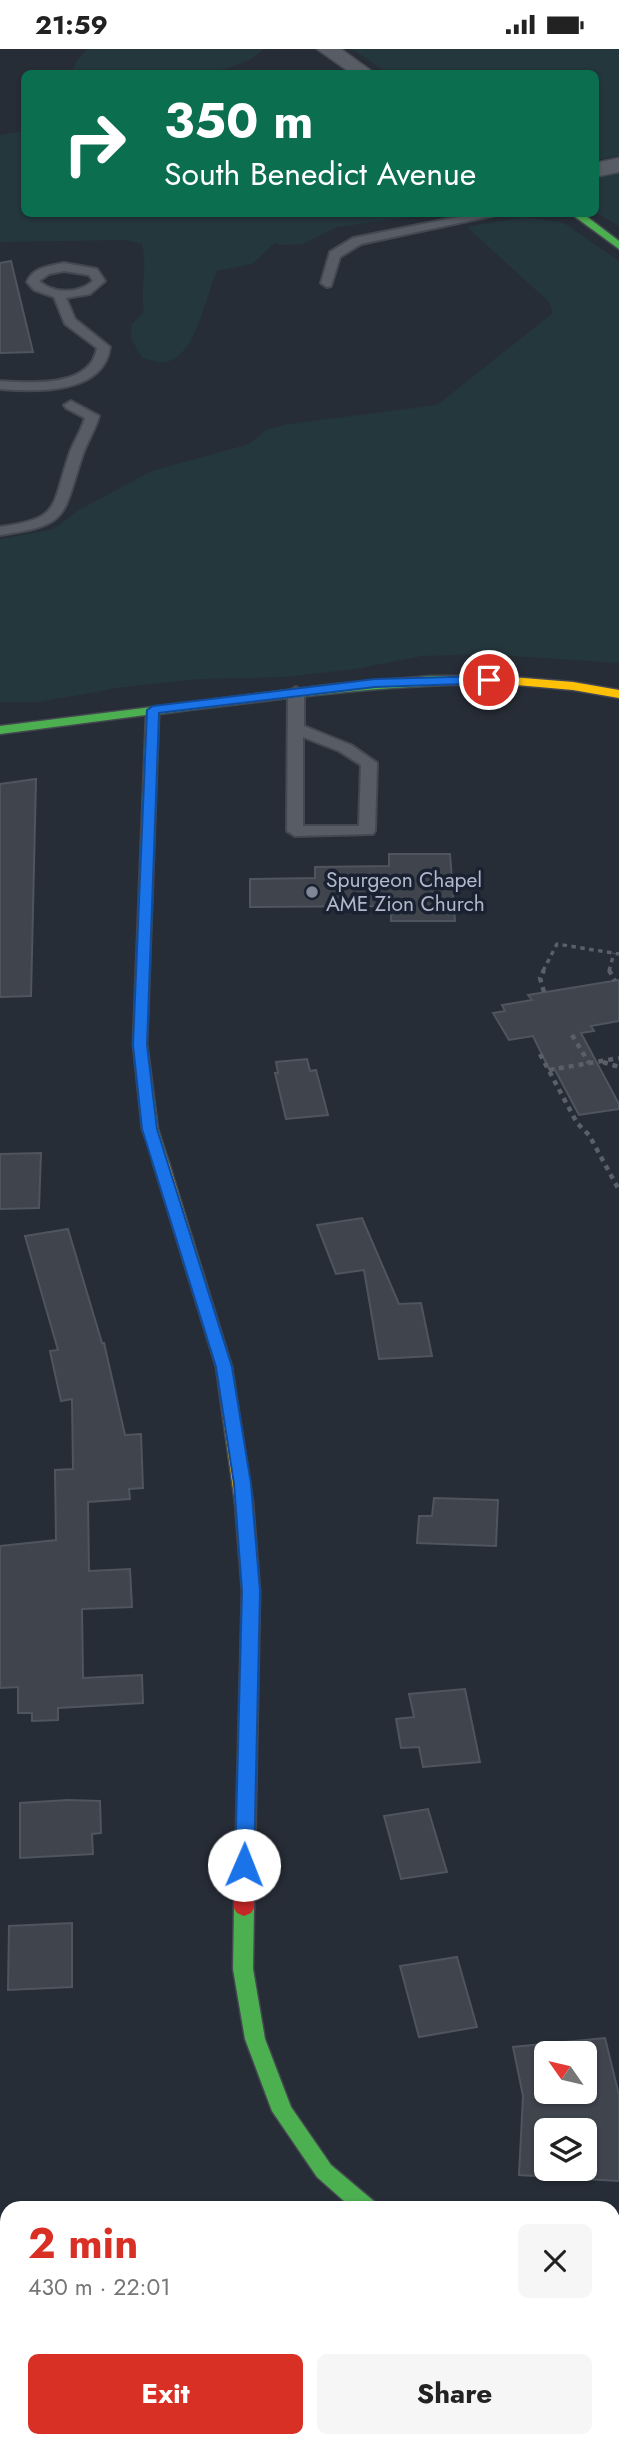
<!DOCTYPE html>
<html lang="en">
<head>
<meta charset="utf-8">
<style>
	body { margin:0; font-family:Jost,sans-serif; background:#f6f6f6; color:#222; height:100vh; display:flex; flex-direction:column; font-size:26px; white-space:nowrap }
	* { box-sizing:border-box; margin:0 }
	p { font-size:23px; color:#767676 }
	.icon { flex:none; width:38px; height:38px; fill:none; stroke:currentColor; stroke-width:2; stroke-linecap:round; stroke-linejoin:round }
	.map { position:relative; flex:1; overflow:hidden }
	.side { position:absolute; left:0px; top:2152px; width:620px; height:247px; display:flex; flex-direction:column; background:#fff; border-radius:21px 21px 0 0; box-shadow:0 2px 5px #0004 }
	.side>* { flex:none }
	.top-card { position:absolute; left:21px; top:21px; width:578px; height:147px; border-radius:10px; box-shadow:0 2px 5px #0004; background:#0b6e4f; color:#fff; overflow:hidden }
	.needle { width:46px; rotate:304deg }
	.tools { position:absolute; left:534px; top:1992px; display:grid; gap:14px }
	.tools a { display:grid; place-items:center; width:63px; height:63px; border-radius:10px; background:#fff; box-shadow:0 2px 5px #0004; font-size:35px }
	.pin { position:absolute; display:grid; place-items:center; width:60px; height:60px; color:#fff; margin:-30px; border:4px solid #fff; border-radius:50%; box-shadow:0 2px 7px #0007 }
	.me { position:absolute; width:77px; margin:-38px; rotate:1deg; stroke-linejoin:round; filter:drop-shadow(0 0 5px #0008) }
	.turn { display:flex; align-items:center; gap:24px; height:147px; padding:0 28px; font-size:32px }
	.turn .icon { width:91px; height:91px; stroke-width:2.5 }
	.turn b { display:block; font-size:49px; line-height:60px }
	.round { display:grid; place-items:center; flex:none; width:74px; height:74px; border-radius:10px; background:#f6f6f6 }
	.summary { display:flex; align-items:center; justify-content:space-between; height:119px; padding:0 28px }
	h1 { font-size:42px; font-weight:700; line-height:52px; color:#d93025 }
	.primary-button { display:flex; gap:14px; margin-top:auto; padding:14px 28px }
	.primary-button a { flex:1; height:80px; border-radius:10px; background:#d93025; color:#fff; font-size:28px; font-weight:700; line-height:80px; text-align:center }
	.primary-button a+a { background:#f6f6f6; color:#222 }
	.status { display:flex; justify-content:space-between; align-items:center; height:49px; padding:0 35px; background:#fff; direction:ltr }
	.status svg { height:19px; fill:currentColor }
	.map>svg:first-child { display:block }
	.green { fill:#24373d }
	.building { fill:#3f444d; stroke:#4f555f; stroke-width:2; fill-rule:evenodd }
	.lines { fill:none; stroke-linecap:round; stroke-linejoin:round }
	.lane-casing { stroke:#444850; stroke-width:4 }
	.street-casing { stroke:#444850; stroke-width:3 }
	.fast-casing { stroke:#444850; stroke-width:3 }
	.slow-casing { stroke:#444850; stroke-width:3 }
	.jam-casing { stroke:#444850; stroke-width:3 }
	.path-far1 { stroke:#5a6068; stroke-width:3.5; stroke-dasharray:4.5 4.5; stroke-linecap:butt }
	.path { stroke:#5a6068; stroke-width:4.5; stroke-dasharray:5 5; stroke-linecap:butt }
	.lane { fill:#585c64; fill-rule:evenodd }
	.street { fill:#585c64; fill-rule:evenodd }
	.fast { fill:#4caf50; fill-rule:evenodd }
	.slow { fill:#ffc107; fill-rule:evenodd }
	.jam { fill:#c62828; fill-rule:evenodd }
	.route { fill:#1a73e8; stroke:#114b97; stroke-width:2 }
	.poi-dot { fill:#808796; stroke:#1a2232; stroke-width:2.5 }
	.labels { text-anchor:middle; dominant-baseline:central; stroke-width:7; stroke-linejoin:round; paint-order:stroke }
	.poi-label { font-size:21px; fill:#b0b8c9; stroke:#1a2232; text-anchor:start }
</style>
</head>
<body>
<div class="status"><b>21:59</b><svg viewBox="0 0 49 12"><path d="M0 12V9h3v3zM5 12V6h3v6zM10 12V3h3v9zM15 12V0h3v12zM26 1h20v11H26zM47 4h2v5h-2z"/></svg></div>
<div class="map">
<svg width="619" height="2399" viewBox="0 0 619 2399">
	<rect width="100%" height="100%" fill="#272d37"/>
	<!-- green -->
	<g class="green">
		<path d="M87,0H263C231,37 119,25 72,24L76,13Z"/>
		<polygon points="352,0 619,0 619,107 595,111 595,24 388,24"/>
		<path d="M24,82V164L434,165L337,178L303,195L283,196L275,194L252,215L217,222C205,247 197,303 169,312C160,315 150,311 142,309L131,289L132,275L144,263C140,240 148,219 142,195L125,191L0,193V86Z"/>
		<polygon points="619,122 619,177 595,163 595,128"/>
		<polygon points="525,168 564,174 619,212 619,614 482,605 422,607 355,620 285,628 199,630 123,638 39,653 0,653 0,490 54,480 79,461 152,422 249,395 268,380 289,375 437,356 553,264 549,253 467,178"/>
	</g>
	<!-- building -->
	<g class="building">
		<polygon points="11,212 33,303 0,304 0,214"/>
		<polygon points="36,730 31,947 0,948 0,735"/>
		<polygon points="389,805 450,805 455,872 391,872 391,857 250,858 250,830 315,829 315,818 389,817"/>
		<polygon points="619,931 619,972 591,977 594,982 581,984 619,1055 619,1060 579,1066 554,1019 549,1020 533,987 509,991 493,964 505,962 502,956 532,951 528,946"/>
		<polygon points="307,1010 310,1022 316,1021 328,1066 286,1070 275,1024 278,1024 276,1013"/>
		<polygon points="41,1104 39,1159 0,1160 0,1105"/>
		<polygon points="362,1169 399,1255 421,1254 432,1307 379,1310 364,1221 336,1225 317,1176"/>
		<polygon points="68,1180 102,1294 104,1294 125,1386 141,1385 143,1439 129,1440 130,1450 88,1453 89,1522 130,1520 132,1558 82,1560 83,1629 142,1626 143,1654 58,1659 58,1671 32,1672 32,1664 18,1664 18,1638 0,1639 0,1497 56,1491 55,1421 73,1420 72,1350 61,1352 50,1302 58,1301 25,1187"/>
		<polygon points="434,1449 498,1451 496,1497 417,1494 419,1467 432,1467"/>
		<polygon points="465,1640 480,1713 423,1718 419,1698 401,1699 396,1670 414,1668 409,1645"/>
		<polygon points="68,1751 100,1752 101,1784 92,1785 93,1805 20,1809 20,1754"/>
		<polygon points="428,1760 447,1823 401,1830 384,1767"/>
		<polygon points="72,1874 72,1938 8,1941 9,1877"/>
		<polygon points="457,1908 477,1978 419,1988 400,1917"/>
		<path d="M605,1989L619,2046V2132L519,2126L523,2047L513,1998ZM546,2004H584V2042H546ZM546,2081H584V2119H546Z"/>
	</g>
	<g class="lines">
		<defs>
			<g id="lane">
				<polygon points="478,164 505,164 361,195 340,208 331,237 327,238 321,234 330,203 353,189"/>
				<path d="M64,214L97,220L105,232L90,245L66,249L75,270L110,298C104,345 37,343 0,340V332C30,334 91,339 97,299L65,275L54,248L34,241L27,233C33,218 50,217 64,214ZM64,222L89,226L93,232C78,245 54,245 39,232L49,225Z"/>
				<path d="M71,352L99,367C95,382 86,394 82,408C62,469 69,476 0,486V478C60,469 51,461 68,409C72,395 81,383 85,369L66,359L64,356Z"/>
				<path d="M296,638L304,643V677L351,696L377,714L375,782L373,785L295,787L287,782L288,643ZM303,688L339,702L361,716L359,777H303Z"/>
			</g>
			<g id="street">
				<polygon points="317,0 341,0 374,24 351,24"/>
				<polygon points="619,109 619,123 595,128 595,114"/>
				<polygon points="612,2240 619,2242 619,2286 612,2284"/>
			</g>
			<g id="fast">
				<polygon points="570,164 582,164 619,192 619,200"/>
				<path d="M431,627H497L503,631L497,635C383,635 272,651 159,665L147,995L158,1080L169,1114L161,1119L156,1117L142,1080L133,995L146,666L0,685V677L336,635Z"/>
				<polygon points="244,1851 251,1854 254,1859 253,1920 265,1990 291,2058 331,2116 376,2154 378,2160 353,2160 317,2128 272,2062 245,1990 233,1920 234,1859 237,1854"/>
			</g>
			<g id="slow">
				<polygon points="497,627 573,633 619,641 619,649 573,641 493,634 493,628"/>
				<polygon points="161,1109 169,1114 232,1318 253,1454 250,1458 238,1458 235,1454 216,1318 153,1114"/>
			</g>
			<polygon id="jam" points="244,1448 250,1450 253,1454 260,1542 254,1859 251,1864 244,1867 237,1864 234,1859 242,1542 235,1454 238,1450"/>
		</defs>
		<!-- lane casing -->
		<use href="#lane" class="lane-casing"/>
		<!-- street casing -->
		<use href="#street" class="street-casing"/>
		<!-- fast casing -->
		<use href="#fast" class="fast-casing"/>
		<!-- slow casing -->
		<use href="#slow" class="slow-casing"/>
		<!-- jam casing -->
		<use href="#jam" class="jam-casing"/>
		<!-- path-far1 -->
		<g class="path-far1">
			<polyline points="543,922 557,895 619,905"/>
			<polyline points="609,922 614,904"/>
		</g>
		<!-- path -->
		<g class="path">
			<polyline points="609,921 615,932"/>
			<polyline points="544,943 540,929 544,921"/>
			<polyline points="572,986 589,1014"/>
			<polyline points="540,1005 577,1074 589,1086 619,1141"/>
			<polyline points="603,1013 619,1018"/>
			<polyline points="549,1021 619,1009"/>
		</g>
		<!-- lane -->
		<use href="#lane" class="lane"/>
		<!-- street -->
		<use href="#street" class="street"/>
		<!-- fast -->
		<use href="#fast" class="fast"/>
		<!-- slow -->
		<use href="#slow" class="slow"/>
		<!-- jam -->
		<use href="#jam" class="jam"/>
	</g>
	<!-- route -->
	<polygon class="route" points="489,627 496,631 494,634 375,638 159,664 147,996 157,1080 232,1318 251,1435 260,1542 254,1816 251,1822 244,1824 237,1822 235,1816 242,1542 234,1435 216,1318 142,1080 133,996 147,661 153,657 375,630"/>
	<!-- markers -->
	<circle class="poi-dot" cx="312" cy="843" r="7"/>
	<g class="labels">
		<!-- poi labels -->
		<g class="poi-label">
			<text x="326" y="831">Spurgeon Chapel<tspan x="326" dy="24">AME Zion Church</tspan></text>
		</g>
	</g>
</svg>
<div class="tools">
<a><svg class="needle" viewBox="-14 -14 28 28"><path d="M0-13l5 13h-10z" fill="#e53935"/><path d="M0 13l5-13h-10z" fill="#767676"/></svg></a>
<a><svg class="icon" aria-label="layers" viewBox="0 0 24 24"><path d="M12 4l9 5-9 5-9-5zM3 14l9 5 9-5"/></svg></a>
</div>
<div class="pin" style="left:489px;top:631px;background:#d93025"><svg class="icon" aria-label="arrive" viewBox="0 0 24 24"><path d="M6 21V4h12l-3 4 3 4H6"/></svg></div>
<svg class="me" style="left:244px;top:1816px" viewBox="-20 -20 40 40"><circle r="19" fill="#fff"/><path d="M0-13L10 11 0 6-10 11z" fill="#1a73e8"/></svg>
<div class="top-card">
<div class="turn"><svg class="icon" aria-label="right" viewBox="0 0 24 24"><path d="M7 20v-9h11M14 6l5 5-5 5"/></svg><div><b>350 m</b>South Benedict Avenue</div></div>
</div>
<section class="side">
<div class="summary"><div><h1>2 min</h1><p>430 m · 22:01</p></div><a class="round"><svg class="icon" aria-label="close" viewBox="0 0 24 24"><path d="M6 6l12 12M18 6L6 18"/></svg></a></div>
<div class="primary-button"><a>Exit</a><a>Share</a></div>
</section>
</div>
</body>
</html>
